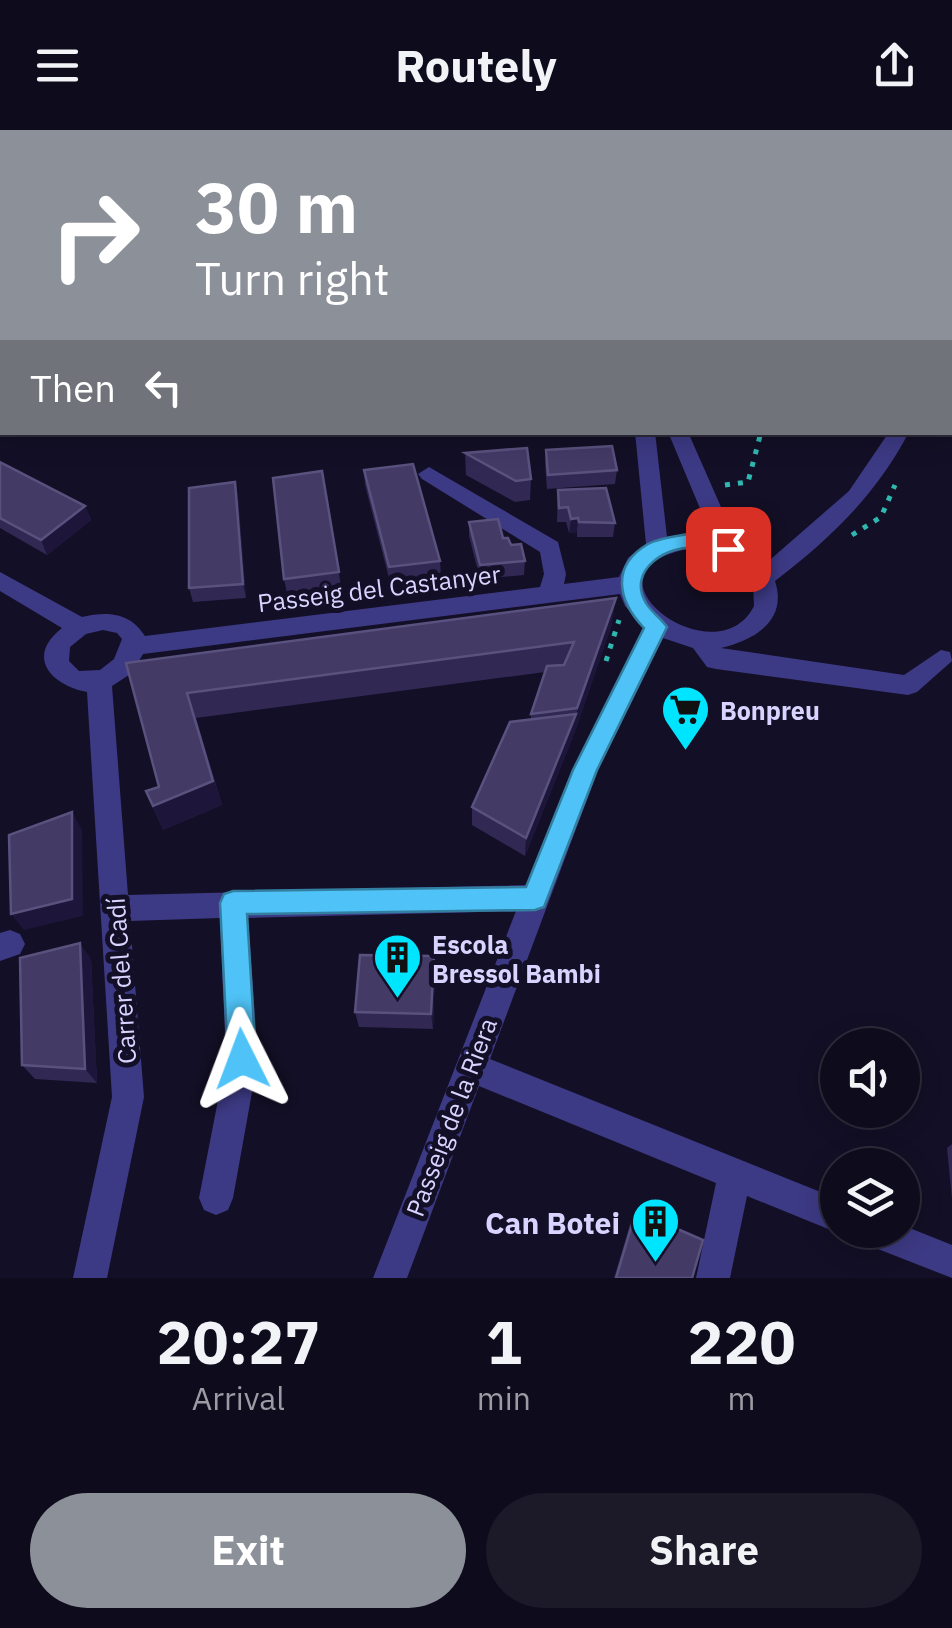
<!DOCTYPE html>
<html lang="en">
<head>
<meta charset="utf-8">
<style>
	body { margin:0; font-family:"IBM Plex Sans",sans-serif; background:#1c1929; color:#f1f3f6; height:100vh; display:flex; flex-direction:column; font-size:38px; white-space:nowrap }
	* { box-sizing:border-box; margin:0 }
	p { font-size:32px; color:#9b9ba3 }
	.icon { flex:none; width:55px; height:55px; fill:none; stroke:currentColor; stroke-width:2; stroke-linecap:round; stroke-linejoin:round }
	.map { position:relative; height:1148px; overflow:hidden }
	.sheet { display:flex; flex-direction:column; background:#0e0b1c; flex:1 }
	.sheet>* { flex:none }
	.top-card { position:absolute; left:0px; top:0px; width:952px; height:305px; box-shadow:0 5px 25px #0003,0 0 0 2px #2e2b3b; background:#8c9099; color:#fff; overflow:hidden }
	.controls { position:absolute; left:820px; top:898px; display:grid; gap:20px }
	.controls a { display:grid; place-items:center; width:100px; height:100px; border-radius:50%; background:#0e0b1c; box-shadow:0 5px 25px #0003,0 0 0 2px #2e2b3b; font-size:50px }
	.pin { position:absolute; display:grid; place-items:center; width:85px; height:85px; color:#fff; margin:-42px; border-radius:20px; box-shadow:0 5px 15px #0006 }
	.me { position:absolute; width:110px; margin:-55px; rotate:357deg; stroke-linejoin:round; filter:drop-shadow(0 0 8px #0008) }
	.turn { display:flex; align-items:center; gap:35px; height:210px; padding:0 30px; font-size:45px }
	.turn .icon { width:130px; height:130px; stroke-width:2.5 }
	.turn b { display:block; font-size:70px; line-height:85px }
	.then { display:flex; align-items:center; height:95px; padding:0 30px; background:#0003; gap:20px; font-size:38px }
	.eta { display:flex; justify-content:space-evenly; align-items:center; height:170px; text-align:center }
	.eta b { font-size:60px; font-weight:700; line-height:70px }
	.action { display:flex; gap:20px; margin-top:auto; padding:20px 30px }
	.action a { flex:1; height:115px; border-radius:60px; background:#8c9099; color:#fff; font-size:40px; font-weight:700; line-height:115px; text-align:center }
	.action a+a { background:#1c1929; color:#f1f3f6 }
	header { display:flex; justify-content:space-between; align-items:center; height:130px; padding:0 30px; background:#0e0b1c; font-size:45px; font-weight:700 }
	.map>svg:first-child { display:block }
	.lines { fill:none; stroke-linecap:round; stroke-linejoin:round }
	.path-far1 { stroke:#2fb8b0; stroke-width:4; stroke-dasharray:4 5; stroke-linecap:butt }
	.path { stroke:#2fb8b0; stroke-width:5; stroke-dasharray:5 8; stroke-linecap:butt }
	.minor { fill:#3d3a85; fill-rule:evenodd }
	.tree { fill:#3d827b }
	.wall { fill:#312854 }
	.shaded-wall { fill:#1d163a }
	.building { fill:#433a66; stroke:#5a527e; stroke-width:2.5 }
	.route { fill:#4fc3f7; stroke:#337fa1; stroke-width:2.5 }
	.labels { text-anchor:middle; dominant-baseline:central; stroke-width:10; stroke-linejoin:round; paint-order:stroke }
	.street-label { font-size:25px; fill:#d9d4ff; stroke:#130f26 }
	.poi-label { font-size:25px; font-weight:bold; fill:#d9d4ff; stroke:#130f26; text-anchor:start }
	.near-poi-label { font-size:30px; font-weight:bold; fill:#d9d4ff; stroke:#130f26; text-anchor:end }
</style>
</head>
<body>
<header><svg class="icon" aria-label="menu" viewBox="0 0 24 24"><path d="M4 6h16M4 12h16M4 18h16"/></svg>Routely<svg class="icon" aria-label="share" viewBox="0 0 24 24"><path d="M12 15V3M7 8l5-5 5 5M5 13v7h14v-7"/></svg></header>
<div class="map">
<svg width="952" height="1148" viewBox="0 0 952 1148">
	<rect width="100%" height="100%" fill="#130f26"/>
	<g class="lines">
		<!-- path-far1 -->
		<polyline class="path-far1" points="950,239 952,235"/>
		<!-- path -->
		<g class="path">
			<polyline points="725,355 748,352 761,302"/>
			<polyline points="852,405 881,387 895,355"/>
			<polyline points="606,531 619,490"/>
		</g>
		<!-- minor -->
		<g class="minor">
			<polygon points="500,0 517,0 519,2 502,2"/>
			<polygon points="950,176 952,176 950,193"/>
			<path d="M635,302H655L667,407L694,402L712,407L668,302H688L739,418L764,435L849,361L889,302H909C876,365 831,408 775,451C788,491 754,510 721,518L904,545L941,520L950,522L952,531L917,562L908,565L716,539L707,537L693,518L663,508L598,640L490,929L838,1069V1100H845L838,1103L747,1066L730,1148H696L716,1053L479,956L407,1148H373L516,781L248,788L258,929L233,1068L228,1080L216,1085L204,1080L199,1068L226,929L220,788L130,791L144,967L107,1148H73L112,967L87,562C51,555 25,527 62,498L0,461V442L82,487C107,481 130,482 145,506L540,457L544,444L540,422L422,349L418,344L429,337L558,412L566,444L564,454L619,447L628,428L646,414ZM694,418L737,437L753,453L754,476C716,552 564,438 694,418ZM620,464L625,476L644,497L572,640L527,755L128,765L112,556L132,543L143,524ZM103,500L117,503L122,509L114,529L100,540L79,541L69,531L70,517L86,504Z"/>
			<polygon points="10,800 20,804 25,814 20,824 0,831 0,803"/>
			<polygon points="902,1095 952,1115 952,1148 860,1112 855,1100 902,1100"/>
		</g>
	</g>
	<!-- trees -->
	<circle class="tree" cx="756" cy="405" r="10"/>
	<!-- wall -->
	<g class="wall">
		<polygon points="543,0 577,0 577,2 546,2"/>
		<polygon points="546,320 617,340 615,354 547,359 545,334"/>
		<polygon points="465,323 531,349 530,370 515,372 466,345"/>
		<polygon points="0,332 85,376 91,390 47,425 0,398"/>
		<polygon points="364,340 440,431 441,445 390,452 365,355"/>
		<polygon points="322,341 341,456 287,463 284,449"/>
		<polygon points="235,352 238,367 246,468 193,472 189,458"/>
		<polygon points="558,360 615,393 613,407 577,407 577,402 569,403 566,392 557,392"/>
		<polygon points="469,392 503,408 511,415 525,431 524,445 480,449 469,406"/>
		<polygon points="612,494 574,604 525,726 472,695 472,677 531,589 531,584 545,542 196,588 222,675 163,700 146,661 159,657 126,533"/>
		<polygon points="91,829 97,953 35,949 22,935"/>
		<polygon points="435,842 433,899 359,897 355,882"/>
		<polygon points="952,1014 952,1069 947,1018"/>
		<polygon points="636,1081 692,1148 614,1148 631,1091"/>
	</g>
	<!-- shaded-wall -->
	<g class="shaded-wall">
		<polygon points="250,302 269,302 251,307"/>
		<polygon points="235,352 238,367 246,468 243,454"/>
		<polygon points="85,376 91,390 47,425 41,410"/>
		<polygon points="578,388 577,402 569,403 571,389"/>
		<polygon points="616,468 612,494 574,604 525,726 526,708 576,584"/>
		<polygon points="187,563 222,675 163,700 153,676"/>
		<polygon points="72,682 82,700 83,786 24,800 11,784"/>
		<polygon points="80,813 91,829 97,953 85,939"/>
		<polygon points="434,826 435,842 433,899 431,884"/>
	</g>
	<!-- building -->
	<g class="building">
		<polygon points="612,316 617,340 548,345 546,320"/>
		<polygon points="527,318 531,349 516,351 465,323"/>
		<polygon points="0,332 85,376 41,410 0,388"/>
		<polygon points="413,334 440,431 389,437 364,340"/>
		<polygon points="322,341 339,442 284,449 273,348"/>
		<polygon points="235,352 243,454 189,458 189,358"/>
		<polygon points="606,358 615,393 579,392 578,388 571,389 568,377 559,378 558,360"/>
		<polygon points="498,389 503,408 508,408 511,415 521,414 525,431 480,435 469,392"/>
		<polygon points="616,468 577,578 531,584 547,536 564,535 574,512 187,563 213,651 153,676 146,661 159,657 126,533"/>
		<polygon points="576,584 526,708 472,677 510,592"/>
		<polygon points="72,682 72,769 11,784 9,705"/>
		<polygon points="80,813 85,939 22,935 20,828"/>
		<polygon points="360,825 434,826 431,884 355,882"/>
		<polygon points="636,1081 703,1110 692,1148 616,1148"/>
	</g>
	<!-- route -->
	<path class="route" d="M694,403L735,414L738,419L728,426C718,423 707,419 697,418C668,414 626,440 646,473C651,482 661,488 667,497L597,640L544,777L535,780L247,784L256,929L252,939L242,943L232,939L228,929L220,773L224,764L233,761L526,757L573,640L644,498C618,471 610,436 648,414C661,407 680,406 694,403Z"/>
	<!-- icons -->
	<defs>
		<symbol id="supermarket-pin" viewBox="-11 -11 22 30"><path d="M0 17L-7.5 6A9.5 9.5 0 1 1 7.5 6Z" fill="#00e5ff" stroke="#130f26"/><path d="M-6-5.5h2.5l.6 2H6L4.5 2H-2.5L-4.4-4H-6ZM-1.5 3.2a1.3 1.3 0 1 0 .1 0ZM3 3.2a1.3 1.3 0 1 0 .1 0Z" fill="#111"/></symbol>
		<symbol id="building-pin" viewBox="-11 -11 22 30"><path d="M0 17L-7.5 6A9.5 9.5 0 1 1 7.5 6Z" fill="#00e5ff" stroke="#130f26"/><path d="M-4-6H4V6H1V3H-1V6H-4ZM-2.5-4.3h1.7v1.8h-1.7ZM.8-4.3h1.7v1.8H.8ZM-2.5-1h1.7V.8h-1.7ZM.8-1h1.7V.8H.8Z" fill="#111"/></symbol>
	</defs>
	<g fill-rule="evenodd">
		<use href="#supermarket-pin" x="658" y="552" width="55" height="75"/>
		<use href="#building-pin" x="370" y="800" width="55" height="75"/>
		<use href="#building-pin" x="628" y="1064" width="55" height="75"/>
	</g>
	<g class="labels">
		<!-- street labels -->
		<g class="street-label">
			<text transform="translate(379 458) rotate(-7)">Passeig del Castanyer</text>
			<text transform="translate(121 851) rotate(-94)">Carrer del Cadí</text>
			<text transform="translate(451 987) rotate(-69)">Passeig de la Riera</text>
		</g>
		<!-- poi labels -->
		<g class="poi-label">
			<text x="720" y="580">Bonpreu</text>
			<text x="432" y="814">Escola<tspan x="432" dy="29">Bressol Bambi</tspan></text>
		</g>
		<!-- near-poi labels -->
		<g class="near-poi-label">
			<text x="620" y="1092">Can Botei</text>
		</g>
	</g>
</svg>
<div class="controls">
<a><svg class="icon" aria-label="sound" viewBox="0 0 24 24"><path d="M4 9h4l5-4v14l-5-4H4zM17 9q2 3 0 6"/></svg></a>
<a><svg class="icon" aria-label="layers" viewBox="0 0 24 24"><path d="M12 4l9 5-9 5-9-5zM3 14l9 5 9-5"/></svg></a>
</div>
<div class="pin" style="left:728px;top:419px;background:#d93025"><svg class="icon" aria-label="arrive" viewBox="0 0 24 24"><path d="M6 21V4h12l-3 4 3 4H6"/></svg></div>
<svg class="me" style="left:242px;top:929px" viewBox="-20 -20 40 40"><path d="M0-17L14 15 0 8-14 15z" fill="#4fc3f7" stroke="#fff" stroke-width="4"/></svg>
<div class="top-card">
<div class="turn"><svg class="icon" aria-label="right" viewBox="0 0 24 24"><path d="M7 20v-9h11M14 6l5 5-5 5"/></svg><div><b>30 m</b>Turn right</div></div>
<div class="then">Then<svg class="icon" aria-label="left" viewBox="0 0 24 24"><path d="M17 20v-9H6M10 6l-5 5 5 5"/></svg></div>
</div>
</div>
<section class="sheet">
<div class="eta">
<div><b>20:27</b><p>Arrival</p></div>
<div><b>1</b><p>min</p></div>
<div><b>220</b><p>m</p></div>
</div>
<div class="action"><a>Exit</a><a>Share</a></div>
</section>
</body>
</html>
